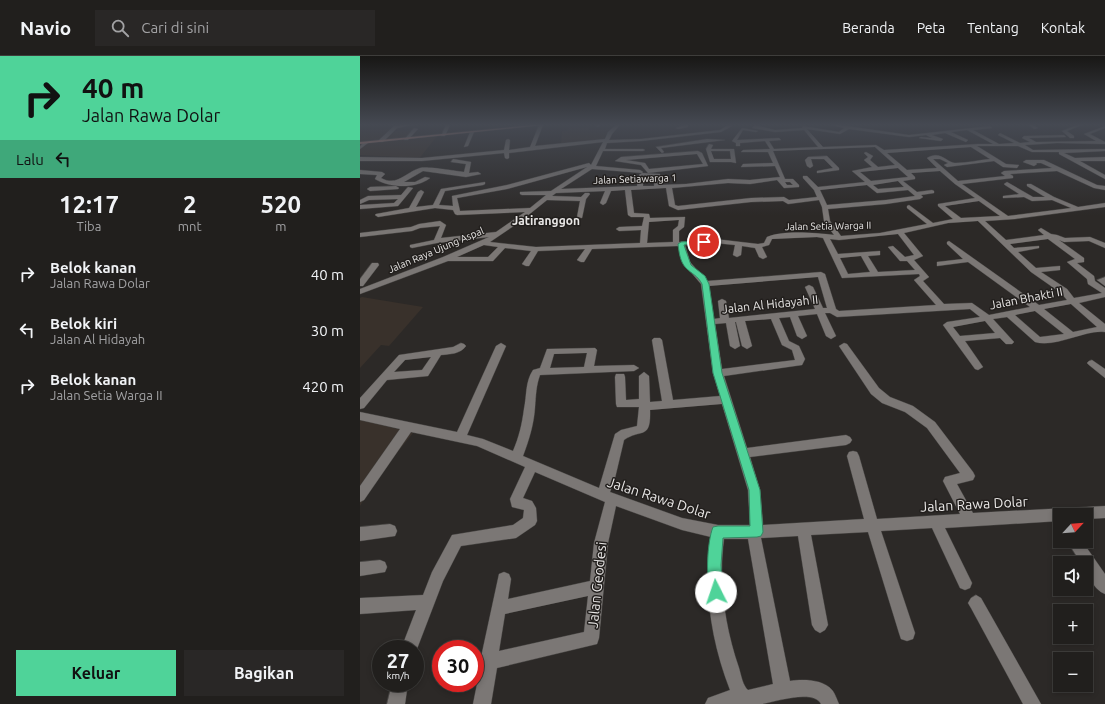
<!DOCTYPE html>
<html lang="id">
<head>
<meta charset="utf-8">
<style>
	body { margin:0; font-family:Ubuntu,sans-serif; background:#292726; color:#f1f3f6; height:100vh; display:flex; flex-direction:column; font-size:15px; white-space:nowrap }
	* { box-sizing:border-box; margin:0 }
	p { font-size:13px; color:#a2a2a4 }
	.icon { flex:none; width:22px; height:22px; fill:none; stroke:currentColor; stroke-width:2; stroke-linecap:round; stroke-linejoin:round }
	.map { position:relative; flex:1; overflow:hidden }
	.side { display:flex; flex-direction:column; background:#211f1d; width:360px }
	.side>* { flex:none }
	.banner { background:#4fd399; color:#111; overflow:hidden }
	.needle { width:26px; rotate:64deg }
	.buttons { position:absolute; left:693px; top:452px; display:grid; gap:8px }
	.buttons a { display:grid; place-items:center; width:40px; height:40px; border-radius:0px; background:#211f1d; box-shadow:0 2px 6px #0003,0 0 0 1px #3e3d3b; font-size:20px }
	.speed { position:absolute; left:12px; top:584px; display:flex; gap:8px; font-size:20px; font-weight:700; text-align:center }
	.speed>* { display:grid; place-content:center; width:52px; height:52px; border-radius:50%; background:#211f1d; box-shadow:0 2px 6px #0003,0 0 0 1px #3e3d3b; line-height:1 }
	.speed small { font-size:10px; font-weight:400 }
	.speed .limit { border:6px solid #d22; background:#fff; color:#111 }
	.pin { position:absolute; display:grid; place-items:center; width:34px; height:34px; color:#fff; margin:-17px; border:2px solid #fff; border-radius:50%; box-shadow:0 1px 4px #0007 }
	.me { position:absolute; width:44px; margin:-22px; rotate:356deg; stroke-linejoin:round; filter:drop-shadow(0 0 3px #0008) }
	.turn { display:flex; align-items:center; gap:14px; height:84px; padding:0 16px; font-size:18px }
	.turn .icon { width:52px; height:52px; stroke-width:2.5 }
	.turn b { display:block; font-size:28px; line-height:34px }
	.then { display:flex; align-items:center; height:38px; padding:0 16px; background:#0003; gap:8px; font-size:15px }
	.eta { display:flex; justify-content:space-evenly; align-items:center; height:68px; text-align:center }
	.eta b { font-size:24px; font-weight:700; line-height:28px }
	.cta { display:flex; gap:8px; margin-top:auto; padding:8px 16px }
	.cta a { flex:1; height:46px; border-radius:0px; background:#4fd399; color:#111; font-size:16px; font-weight:700; line-height:46px; text-align:center }
	.cta a+a { background:#292726; color:#f1f3f6 }
	ul { padding:0; list-style:none }
	li { display:flex; align-items:center; gap:12px; height:56px; padding:0 16px }
	li div { flex:1 }
	li b { display:block; font-size:15px }
	li em { font-style:normal }
	header { display:flex; align-items:center; gap:24px; box-sizing:border-box; height:56px; padding:0 20px; background:#211f1d; border-bottom:1px solid #3e3d3b }
	header strong { font-size:19px }
	nav { display:flex; gap:22px; margin-inline-start:auto; font-size:14px }
	.search { width:280px; height:36px; background:#292726; display:flex; align-items:center; gap:10px; box-sizing:border-box; padding:0 14px; border-radius:0px; color:#a2a2a4; font-size:15px }
	main { display:flex; flex:1; min-height:0 }
	.map>svg:first-child { display:block }
	.built { fill:#39312b }
	.lines { fill:none; stroke-linecap:round; stroke-linejoin:round }
	.minor-casing { stroke:#474543; stroke-width:1 }
	.major-casing { stroke:#474543; stroke-width:1 }
	.minor { fill:#7b7775; fill-rule:evenodd }
	.major { fill:#c48e84; fill-rule:evenodd }
	.route { fill:#4fd399; stroke:#338963 }
	.labels { text-anchor:middle; dominant-baseline:central; stroke-width:3; stroke-linejoin:round; paint-order:stroke }
	.far-street-label { font-size:10px; fill:#e9e7e6; stroke:#221f1d }
	.far-quarter-label { font-size:12px; font-weight:bold; fill:#e9e7e6; stroke:#221f1d }
	.street-label { font-size:12px; fill:#e9e7e6; stroke:#221f1d }
	.near-street-label { font-size:14px; fill:#e9e7e6; stroke:#221f1d }
</style>
</head>
<body>
<header>
<strong>Navio</strong>
<div class="search"><svg class="icon" aria-label="search" viewBox="0 0 24 24"><circle cx="10" cy="10" r="6"/><path d="M15 15l6 6"/></svg>Cari di sini</div>
<nav><a>Beranda</a><a>Peta</a><a>Tentang</a><a>Kontak</a></nav>
</header>
<main>
<section class="side">
<div class="banner">
<div class="turn"><svg class="icon" aria-label="right" viewBox="0 0 24 24"><path d="M7 20v-9h11M14 6l5 5-5 5"/></svg><div><b>40 m</b>Jalan Rawa Dolar</div></div>
<div class="then">Lalu<svg class="icon" aria-label="left" viewBox="0 0 24 24"><path d="M17 20v-9H6M10 6l-5 5 5 5"/></svg></div>
</div>
<div class="eta">
<div><b>12:17</b><p>Tiba</p></div>
<div><b>2</b><p>mnt</p></div>
<div><b>520</b><p>m</p></div>
</div>
<ul>
<li><svg class="icon" aria-label="right" viewBox="0 0 24 24"><path d="M7 20v-9h11M14 6l5 5-5 5"/></svg><div><b>Belok kanan</b><p>Jalan Rawa Dolar</p></div><em>40 m</em></li>
<li><svg class="icon" aria-label="left" viewBox="0 0 24 24"><path d="M17 20v-9H6M10 6l-5 5 5 5"/></svg><div><b>Belok kiri</b><p>Jalan Al Hidayah</p></div><em>30 m</em></li>
<li><svg class="icon" aria-label="right" viewBox="0 0 24 24"><path d="M7 20v-9h11M14 6l5 5-5 5"/></svg><div><b>Belok kanan</b><p>Jalan Setia Warga II</p></div><em>420 m</em></li>
</ul>
<div class="cta"><a>Keluar</a><a>Bagikan</a></div>
</section>
<div class="map">
<svg width="745" height="648" viewBox="0 0 745 648">
	<rect width="100%" height="100%" fill="#2c2927"/>
	<!-- built -->
	<g class="built">
		<polygon points="207,69 219,69 219,72 229,71 229,74 254,73 250,84 201,88 202,75 208,74"/>
		<polygon points="36,73 33,75 53,74 46,82 77,80 58,104 37,105 39,101 0,99 0,74"/>
		<polygon points="2,241 63,251 29,290 21,289 0,312 0,242"/>
		<polygon points="0,363 53,377 19,419 0,450"/>
	</g>
	<g class="lines">
		<defs>
			<g id="minor">
				<polygon points="43,69 52,69 37,72 23,86 19,86 19,84 34,70"/>
				<polygon points="86,69 90,69 85,80 81,80"/>
				<path d="M179,69H183L175,90L245,83L248,76L256,69H260L252,78L249,84L281,83L360,74L368,69L372,70L361,76L281,85L247,87L245,93H283L285,94L283,95H243L236,110L280,114L283,116L282,117L232,113L201,133L277,130L279,119L282,117L300,118V129L326,128L368,123L390,124L420,121L415,110L381,111L383,108L413,107L408,96H381L383,94L410,93L405,85L380,87V90H376V87L372,85L382,72L398,75L396,76L383,74L377,84L419,82L421,84L409,85L414,93L458,91L444,74L415,76L392,72L395,69L415,74L442,72L443,70L479,76L484,72L471,69H480L549,79L630,70L632,72L613,74L639,88L654,87L638,79L640,77L660,87L670,86L662,82L664,80L704,79L706,81L669,82L676,86L736,85L724,78L745,70V72L730,78L745,86V88L697,87L665,89L673,94L745,93V95L704,97L715,102L745,101V105H720L745,119V123L699,98V96H672L658,90H617L646,108L659,109L657,112L643,111L634,105L587,111L584,109L588,107L580,103H573L598,125L645,120L641,117L644,115L692,112L681,107H676L677,108L674,110L663,106L666,104H684L737,129L745,130V134L734,132L697,115L650,118L653,120V122L602,128L648,160L711,152L692,144L672,145L664,141L643,142V140L659,138L645,129L644,128L647,126L673,141H685L667,130V128H671L694,141L718,151L745,147V151L655,163L625,165L646,184L684,179L678,174L681,172L691,178L697,179L705,182L730,181L745,187V192L729,185L704,186L699,184L724,202V206L717,207L734,220L735,225L745,232V241L719,247L745,268V276C726,273 696,292 675,286L647,261L633,263L654,286L652,288H646L640,282L605,285L623,311L618,314L615,313L583,269L587,266L620,261L610,253L477,261L470,257H465L476,280L471,283L466,280L457,258L438,260L447,280L442,283L437,280L430,261L419,262L429,285L439,290L445,303L442,309L364,320L387,392L486,379L490,381L492,384L490,387L486,389L390,401L400,434L403,469L504,463L487,400L489,396L493,395L497,396L499,400L517,463L600,458L583,425L585,421L600,417L567,372L545,356L522,347L511,338L479,290L484,287L487,288L519,332L530,341L553,350L575,366L613,416L615,420L613,424L597,428L613,457L745,450V462L726,463V459H700V465L585,472L612,527L610,532L605,534L600,532L572,472L521,475L555,577L553,583L547,585L541,583L539,577L508,476L451,479L468,569L465,574L460,577L455,574L452,569L438,480L401,482L430,625C442,623 463,623 472,634C475,637 477,644 479,648H461C453,633 415,646 402,648C384,648 364,648 345,648L348,642L370,634C351,585 343,533 351,481L322,474L256,450L248,487L239,582L237,588L137,612L131,648H113L121,608L120,606L139,518L144,516L149,518L151,523L148,543L230,525L234,487L245,446L175,416L163,442L172,445L176,452L177,465L175,469L156,482L101,490L83,525L55,598V593H41L56,554L0,558V542L63,539L72,516L92,479L153,469L163,462L164,454L152,451L150,443L165,411L117,390L51,376L4,444L0,446V430L40,373L0,364V356L97,376L136,290L141,287L146,290L107,379L123,383L153,395C159,381 162,368 164,353C167,339 165,326 173,314L180,312L187,293L235,292L237,294L234,310L274,309L279,312L274,315L180,319C176,330 176,339 175,351C174,368 169,384 163,400L239,432L255,378L261,374L277,370L279,351H257L256,348L255,321L256,318H264L265,321L266,344L279,343V320L284,316L289,320L290,346L302,345L292,284L294,282H300L302,284L313,344L360,340L353,317L341,228L323,207L318,190L232,193L224,206H221L217,204L225,193L178,195L169,210H166L162,208L171,195L145,192L133,205H88L0,238V233L83,201L129,181L77,187L52,192L50,191V189L74,184L80,170L60,172L52,175L0,181V177L51,171L59,168L80,165L86,169L81,182L136,176L165,156L97,159L95,158L93,154L75,152L18,161L15,159L16,158L49,152L58,136L61,134L64,136L56,151L73,149L81,133L125,126V128L123,129L85,135L79,149L93,150L92,140L147,129L229,107L231,109L243,86L149,97V102L147,103L145,102L144,97L62,105H0V101L62,102L144,94L146,84L148,83L150,84L149,94L170,91ZM447,73L480,78L489,73L549,81L566,79L572,82L561,81L559,82L581,85L583,83L572,79L585,77L606,86L608,84L591,76L607,74L633,88H618L524,94L516,89L463,91ZM515,91L535,109L518,111L510,104L513,100L506,96L504,97L508,101L504,104L512,111L492,115L505,126L458,131L447,120H443V122L454,134L457,141L429,144L424,141L391,142L318,150L315,149L312,132L368,127L390,128L417,124L424,132L439,131V129L433,123H425L413,95ZM611,91L630,103C619,104 607,107 595,107C586,106 580,94 567,102L577,112L547,114L527,97ZM227,111L191,135L160,136V138L162,139H186L170,152L100,155L97,142L147,133ZM538,112L548,121L511,125L500,116ZM580,115L595,128L615,142L578,148V150L593,163L573,167L549,149L547,150V152L567,168L520,177L481,180L470,165L468,153L526,148L560,143L563,141L561,139L574,137V135L572,134L557,136L543,125L555,123V121L551,117ZM284,121H295L294,130H283ZM538,125L544,131L518,133L513,129ZM425,126H430L433,129H427ZM507,129L517,137L548,134L555,140L526,144L467,149L460,134ZM306,132L309,150L318,154L391,146L423,145L428,148L459,144L462,151L464,165L474,179C455,177 424,174 407,181L404,187L398,188L355,183L319,186V175L324,171L325,161L290,162L289,158L274,157L271,134ZM265,134L268,159L271,161H284L282,170L259,171L256,173L259,175L281,174L280,187L176,191L130,186L161,165L187,144L220,145L217,161L222,162L226,143L230,138L229,137H225L221,141L192,140L196,137L245,135L240,147L243,149L246,147L251,135ZM619,145L640,160L601,162L585,150ZM319,164L318,170L313,174V186L287,187L289,166ZM618,165L671,216L701,237L707,244L679,249L589,185L587,186V188L603,203L577,206V210L608,206L670,251L629,259L612,247L584,248L563,225L569,221L554,204L563,200L544,177L588,167ZM538,178L554,199L545,201L533,190L528,191L540,205H547L555,214L518,216L508,200L520,199V195L478,198L470,183L479,184ZM457,181L463,182L482,222L559,218L560,220L554,224L576,249L479,255L476,253L465,218L461,216L347,225L330,206L325,189L355,187L375,189L373,199L377,201L381,199L382,190L395,192L399,201L403,203L407,201L402,191L409,189L412,183ZM688,183L715,203L707,206L727,223L728,228L742,237L714,242L707,233L681,216L700,214V210L676,212L658,196L679,192V190L654,192L650,188ZM124,189L138,191L128,201H97ZM501,200L510,216L488,218L480,202ZM458,221L467,252H463L453,231L449,229L445,231L455,253L369,262L366,245L362,243L358,245L360,262L354,263L349,230ZM711,248L737,271L713,276L684,253ZM675,255L704,278L680,281L655,259ZM411,263L422,289L432,294L435,304L362,313L355,268L366,267L370,290L375,293L380,290L375,266H376L382,290L387,293L392,290L385,265ZM625,265L635,277L600,280L593,271ZM227,297L224,311L190,312L194,298ZM362,348L388,434L390,469H358L322,462L250,436L255,422L264,384C281,372 291,385 290,354ZM364,483H388L413,628L388,634C383,630 381,619 379,612C365,571 358,526 364,483ZM228,540L224,576L139,595L145,558Z"/>
				<polygon points="237,69 241,69 238,71 236,70"/>
				<polygon points="324,69 328,69 328,71 318,73 316,72"/>
				<polygon points="669,69 673,69 678,72 674,73"/>
				<polygon points="717,69 722,69 707,75 714,80 714,82 710,82 702,75"/>
				<polygon points="54,72 58,73 48,84 44,84"/>
				<polygon points="112,75 114,76 108,90 104,91 110,76"/>
				<polygon points="347,83 365,84 301,92 304,96 302,97 296,91"/>
				<polygon points="4,86 8,87 0,93 0,90"/>
				<path d="M349,88L353,89L351,93H374L376,107L371,106H350L346,93ZM351,95H370L371,103H354Z"/>
				<path d="M338,95L342,97L348,110L288,117L281,109L255,105L261,101ZM337,98L343,108L289,113L285,107L266,104Z"/>
				<polygon points="467,100 479,112 479,114 457,117 457,115 473,112 464,103 451,103 453,110 450,112 447,110 445,104 448,101"/>
				<path d="M93,103L111,106L109,117L118,116L121,118L106,121L63,115L44,126H55L65,121L70,122C56,133 30,132 15,123L17,119L0,118V114L22,116L25,118L21,122C37,131 46,116 60,112C67,110 95,115 104,116L106,108L91,106Z"/>
				<polygon points="36,130 39,132 38,133 10,135 7,133 10,131"/>
				<polygon points="48,131 53,132 38,150 0,153 0,149 34,147 38,143 9,144 0,148 0,144 8,140 41,139"/>
				<polygon points="12,207 18,207 19,209 3,230 0,230 0,223"/>
				<polygon points="745,221 745,230 737,224"/>
				<path d="M101,287L104,288L106,290C100,298 91,298 81,299L68,320L27,324L4,352L0,353V342L39,299L93,291ZM71,301L62,314L34,316L45,304Z"/>
				<polygon points="732,304 745,313 745,322 729,309 727,307 729,305"/>
				<polygon points="30,468 35,470 37,475 35,480 0,485 0,471"/>
				<path d="M707,485H722L745,518V538C734,534 726,518 726,507H721Z"/>
				<polygon points="20,504 25,506 27,511 25,516 0,520 0,506"/>
				<polygon points="616,539 621,542 681,648 663,648 611,552 608,547 611,542"/>
				<polygon points="32,627 48,627 45,648 27,648"/>
			</g>
			<polygon id="major" points="172,69 184,69 0,88 0,86"/>
		</defs>
		<!-- minor casing -->
		<use href="#minor" class="minor-casing"/>
		<!-- major casing -->
		<use href="#major" class="major-casing"/>
		<!-- minor -->
		<use href="#minor" class="minor"/>
		<!-- major -->
		<use href="#major" class="major"/>
	</g>
	<!-- sky -->
	<linearGradient id="sky" x2="0" y2="1"><stop stop-color="#181715"/><stop offset="0.43" stop-color="#454952"/><stop offset="1" stop-color="#454952" stop-opacity="0"/></linearGradient>
	<rect width="745" height="159" fill="url(#sky)"/>
	<!-- route -->
	<path class="route" d="M344,184L347,186L346,187L324,189L331,209L345,220L349,228L362,317L400,434L403,476L401,480L397,481L363,482L361,509L363,536L361,540L356,542L352,540C345,526 347,486 353,471L358,470H390L389,434L353,317L342,228C338,220 332,218 326,212C320,206 319,196 318,188L321,186Z"/>
	<g class="labels">
		<!-- far-street labels -->
		<g class="far-street-label">
			<text transform="translate(275 123) rotate(-2)">Jalan Setiawarga 1</text>
			<text transform="translate(468 170) rotate(-1)">Jalan Setia Warga II</text>
			<text transform="translate(76 194) rotate(-23)">Jalan Raya Ujung Aspal</text>
		</g>
		<!-- far-quarter labels -->
		<g class="far-quarter-label">
			<text x="186" y="164">Jatiranggon</text>
		</g>
		<!-- street labels -->
		<g class="street-label">
			<text transform="translate(666 242) rotate(-11)">Jalan Bhakti II</text>
			<text transform="translate(410 248) rotate(-6)">Jalan Al Hidayah II</text>
		</g>
		<!-- near-street labels -->
		<g class="near-street-label">
			<text transform="translate(299 442) rotate(18)">Jalan Rawa Dolar</text>
			<text transform="translate(614 448) rotate(-3)">Jalan Rawa Dolar</text>
			<text transform="translate(237 529) rotate(-84)">Jalan Geodesi</text>
		</g>
	</g>
</svg>
<div class="buttons">
<a><svg class="needle" viewBox="-14 -14 28 28"><path d="M0-13l5 13h-10z" fill="#e53935"/><path d="M0 13l5-13h-10z" fill="#a2a2a4"/></svg></a>
<a><svg class="icon" aria-label="sound" viewBox="0 0 24 24"><path d="M4 9h4l5-4v14l-5-4H4zM17 9q2 3 0 6"/></svg></a>
<a>+</a>
<a>−</a>
</div>
<div class="speed"><div>27<small>km/h</small></div><div class="limit">30</div></div>
<div class="pin" style="left:344px;top:186px;background:#d93025"><svg class="icon" aria-label="arrive" viewBox="0 0 24 24"><path d="M6 21V4h12l-3 4 3 4H6"/></svg></div>
<svg class="me" style="left:356px;top:536px" viewBox="-20 -20 40 40"><circle r="19" fill="#fff"/><path d="M0-13L10 11 0 6-10 11z" fill="#4fd399"/></svg>
</div>
</main>
</body>
</html>
